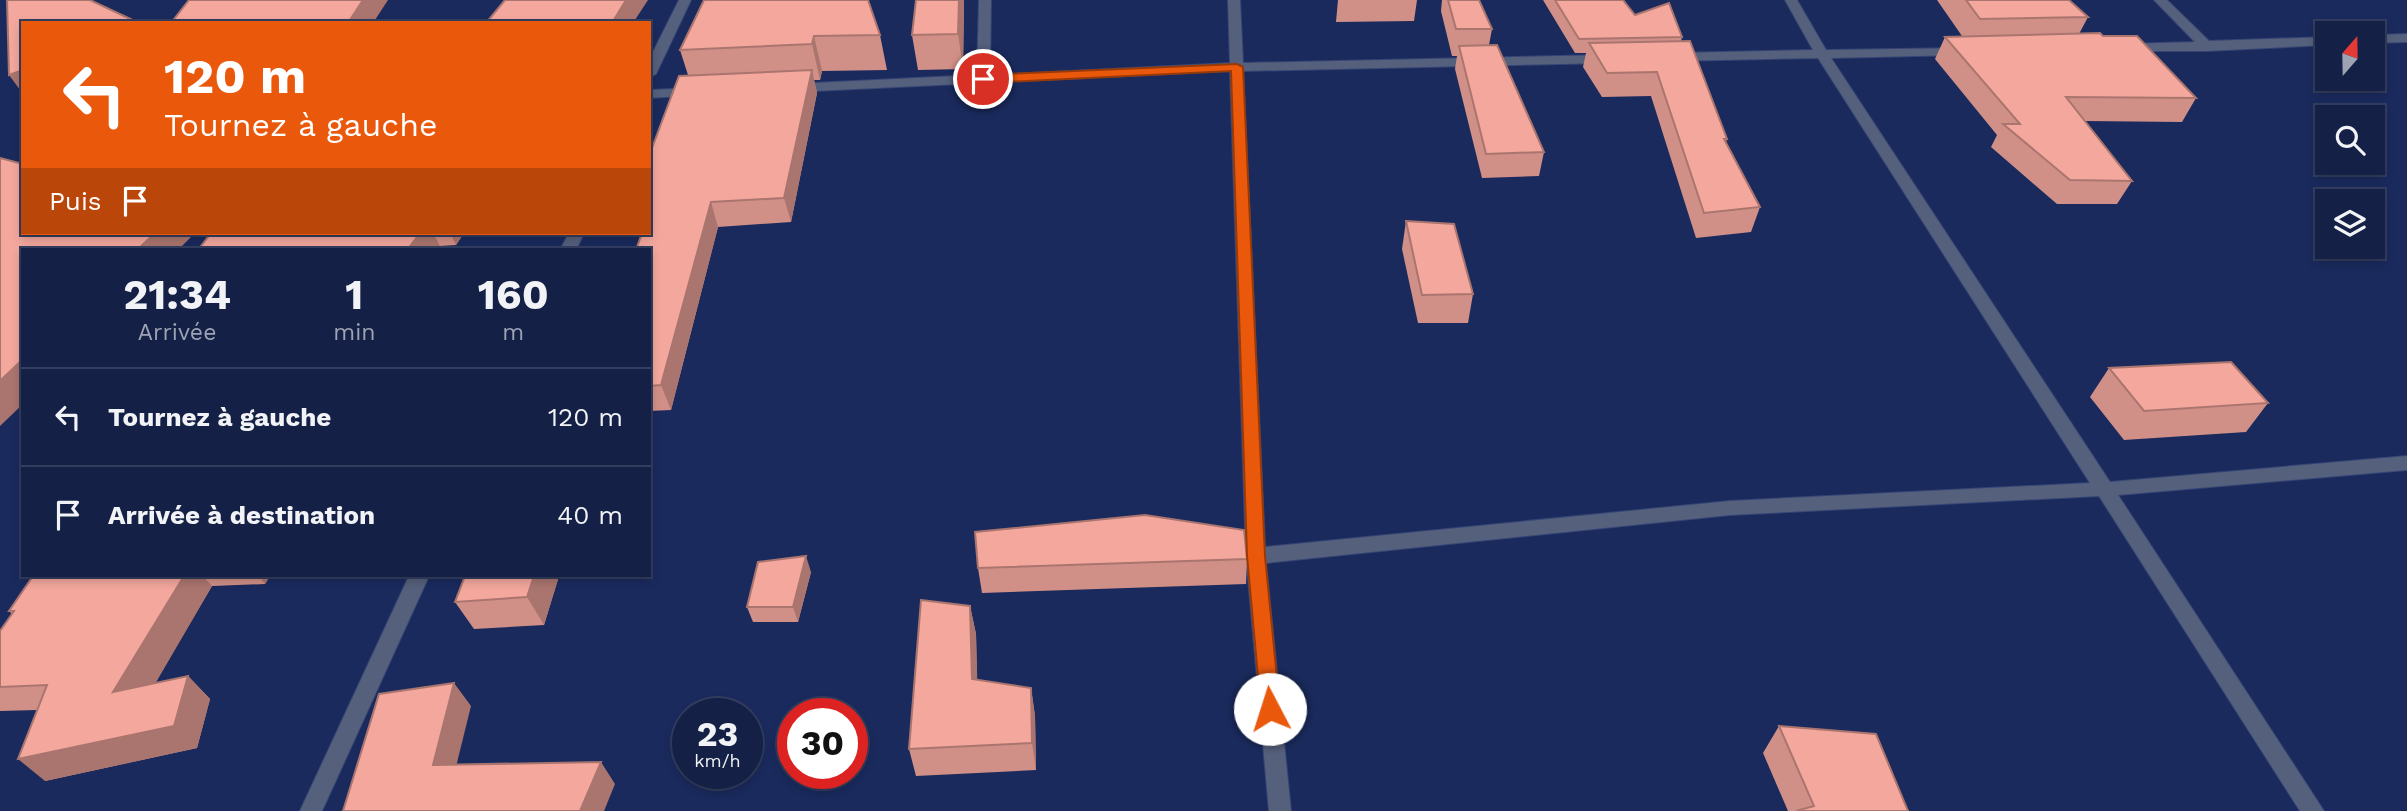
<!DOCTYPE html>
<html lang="fr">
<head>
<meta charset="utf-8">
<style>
	body { margin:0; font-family:"Work Sans",sans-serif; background:#1d284d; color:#f1f3f6; height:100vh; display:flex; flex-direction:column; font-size:26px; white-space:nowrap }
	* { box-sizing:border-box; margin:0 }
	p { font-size:23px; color:#9da3b3 }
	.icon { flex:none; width:38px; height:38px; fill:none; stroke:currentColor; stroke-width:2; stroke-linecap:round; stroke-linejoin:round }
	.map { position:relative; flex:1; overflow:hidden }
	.drawer { position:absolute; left:21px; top:248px; width:630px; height:329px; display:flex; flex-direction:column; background:#142046; border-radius:0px; box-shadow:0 4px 10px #0003,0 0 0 2px #333e5f }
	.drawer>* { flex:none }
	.banner { position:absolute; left:21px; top:21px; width:630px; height:214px; border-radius:0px; box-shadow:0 4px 10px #0003,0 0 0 2px #333e5f; background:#ea580c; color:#fff; overflow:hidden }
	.needle { width:46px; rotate:20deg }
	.tools { position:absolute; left:2315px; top:21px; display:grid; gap:14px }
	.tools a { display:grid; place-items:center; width:70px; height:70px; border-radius:0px; background:#142046; box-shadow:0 4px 10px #0003,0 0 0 2px #333e5f; font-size:35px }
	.speed { position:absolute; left:672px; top:698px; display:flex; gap:14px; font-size:35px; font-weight:700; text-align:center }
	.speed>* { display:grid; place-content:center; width:91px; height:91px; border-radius:50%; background:#142046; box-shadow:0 4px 10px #0003,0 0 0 2px #333e5f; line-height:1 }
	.speed small { font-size:18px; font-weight:400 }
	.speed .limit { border:10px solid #d22; background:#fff; color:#111 }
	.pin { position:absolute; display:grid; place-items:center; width:60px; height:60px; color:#fff; margin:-30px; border:4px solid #fff; border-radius:50%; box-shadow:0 2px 7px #0007 }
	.me { position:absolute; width:77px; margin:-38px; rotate:355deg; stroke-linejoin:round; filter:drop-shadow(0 0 5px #0008) }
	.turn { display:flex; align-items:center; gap:24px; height:147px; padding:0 28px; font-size:32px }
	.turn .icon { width:91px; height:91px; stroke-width:2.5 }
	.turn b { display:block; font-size:49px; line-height:60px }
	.then { display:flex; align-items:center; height:66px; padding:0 28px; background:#0003; gap:14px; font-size:26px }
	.eta { display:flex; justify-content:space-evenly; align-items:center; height:119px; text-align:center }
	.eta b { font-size:42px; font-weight:700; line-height:49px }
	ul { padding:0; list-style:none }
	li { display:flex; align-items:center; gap:21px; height:98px; padding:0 28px; border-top:2px solid #333e5f }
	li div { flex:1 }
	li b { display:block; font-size:26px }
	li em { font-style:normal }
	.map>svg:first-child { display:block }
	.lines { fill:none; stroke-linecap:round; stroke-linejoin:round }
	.minor-casing { stroke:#364575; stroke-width:2 }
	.minor { fill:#55607c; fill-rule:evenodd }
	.wall { fill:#d19087 }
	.shaded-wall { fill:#aa756e }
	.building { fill:#f3a79d; stroke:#aa756e; stroke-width:2 }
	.route { fill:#ea580c; stroke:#983908; stroke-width:2 }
</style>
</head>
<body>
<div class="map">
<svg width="2407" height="811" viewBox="0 0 2407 811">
	<rect width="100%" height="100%" fill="#1a2a5d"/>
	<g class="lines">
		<defs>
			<g id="minor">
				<polygon points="679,0 691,0 656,74 649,78 649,60"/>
				<polygon points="979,0 991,0 990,75 1230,63 1228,0 1240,0 1243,63 1608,55 1614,59 1608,63 1243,71 1265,547 1730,501 2090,483 1818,58 1674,61 1668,57 1674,53 1813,50 1785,0 1797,0 1826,50 1966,48 1966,54 1961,55 1831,58 2110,482 2407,456 2407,470 2118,495 2324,811 2300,811 2099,496 1730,515 1266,563 1291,811 1269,811 1246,556 1230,71 793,92 786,88 793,84 977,75"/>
				<polygon points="2154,0 2167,0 2209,41 2328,37 2328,45 2207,51 2120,51 2119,48 2125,44 2195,42"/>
				<polygon points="2407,34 2407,42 2373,43 2373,35"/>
				<polygon points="695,88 700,89 700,95 649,98 649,90"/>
				<polygon points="569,233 584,233 576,250 560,250"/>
				<polygon points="409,576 429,576 322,811 300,811"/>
			</g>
		</defs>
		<!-- minor casing -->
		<use href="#minor" class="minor-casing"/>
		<!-- minor -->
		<use href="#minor" class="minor"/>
	</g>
	<!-- wall -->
	<g class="wall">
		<polygon points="704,0 880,35 887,70 822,71 820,80 814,80 817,93 791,222 718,227 671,410 649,411 649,250 642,233 638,233 649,233 688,75 680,50"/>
		<polygon points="916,0 964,0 963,69 918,70 912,35"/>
		<polygon points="1338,0 1417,0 1414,21 1336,22"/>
		<polygon points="1442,0 1479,0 1492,29 1489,45 1544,152 1539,176 1482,178 1455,69 1457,56 1452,56 1441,11"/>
		<polygon points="1543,0 1623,0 1635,15 1682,37 1681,41 1727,139 1726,142 1760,207 1751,232 1696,238 1651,96 1602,97 1583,67 1586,53 1575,53"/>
		<polygon points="1937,0 2069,0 2088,17 2079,34 2196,98 2182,122 2084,121 2132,181 2117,204 2057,204 1991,147 1997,135 1935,59 1945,37 1962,36"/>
		<polygon points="1406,221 1473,294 1468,323 1418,323 1402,249"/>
		<polygon points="211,233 464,233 456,245 440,246"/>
		<polygon points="2109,368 2268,403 2246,432 2124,440 2090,397"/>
		<polygon points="1247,559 1246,584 982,593 978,568"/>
		<polygon points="811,572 798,622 753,622 747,607"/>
		<polygon points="33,576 270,576 265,584 212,586 155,683 188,676 210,699 197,748 45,781 37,710 0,711 0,631 12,614 9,611"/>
		<polygon points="465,576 559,576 544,625 474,629 455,602"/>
		<polygon points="970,606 976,634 977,680 1031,688 1035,716 1036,770 916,776 909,749"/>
		<polygon points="1779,726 1908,811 1788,811 1763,753"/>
	</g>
	<!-- shaded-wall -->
	<g class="shaded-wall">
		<polygon points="363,0 388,0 373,23 348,23"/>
		<polygon points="626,0 648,0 633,23 612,23"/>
		<polygon points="959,0 964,0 963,69 958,34"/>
		<polygon points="814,36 822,71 820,80 812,44"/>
		<polygon points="23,70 23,94 9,75"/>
		<polygon points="812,70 817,93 791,222 784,198"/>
		<polygon points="711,202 718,227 671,410 661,385"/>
		<polygon points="155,233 195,233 178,250 137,250"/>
		<polygon points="420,233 433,233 440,246 437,250 407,250"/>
		<polygon points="450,233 464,233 456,245"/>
		<polygon points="23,359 23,404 0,426 0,381"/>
		<polygon points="806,556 811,572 798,622 793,607"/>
		<polygon points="184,576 203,576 212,586 137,715 113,692"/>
		<polygon points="259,576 270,576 265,584"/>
		<polygon points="534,576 559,576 544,625 527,597"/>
		<polygon points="970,606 976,634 978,707 972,679"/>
		<polygon points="188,676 210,699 197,748 45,781 18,759"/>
		<polygon points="454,683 471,706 451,787 433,765"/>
		<polygon points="1031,688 1035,716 1036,770 1032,743"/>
		<polygon points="601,762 615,784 604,811 580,811"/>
	</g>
	<!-- building -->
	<g class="building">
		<polygon points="7,0 90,0 139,23 23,23 23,70 9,75"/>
		<polygon points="189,0 363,0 348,23 171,23"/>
		<polygon points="505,0 626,0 612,23 486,23"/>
		<polygon points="704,0 868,0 880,35 814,36 812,44 680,50"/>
		<polygon points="916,0 959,0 958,34 912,35"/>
		<polygon points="1448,0 1479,0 1492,29 1456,29"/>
		<polygon points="1555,0 1623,0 1635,15 1669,3 1682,37 1579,39"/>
		<polygon points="1966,0 2069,0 2088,17 1980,19"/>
		<polygon points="2100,33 2103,36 2137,36 2196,98 2066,97 2132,181 2070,180 2003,124 2020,124 1945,37"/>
		<polygon points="1690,41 1727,139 1724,139 1760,207 1704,213 1657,72 1607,73 1589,43"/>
		<polygon points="1497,45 1544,152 1486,154 1459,46"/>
		<polygon points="812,70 784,198 711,202 661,385 649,386 649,250 636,250 642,233 649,233 649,156 679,76"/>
		<polygon points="0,158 23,164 23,233 155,233 137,250 23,250 23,359 0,381"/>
		<polygon points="1406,221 1454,224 1473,294 1422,295"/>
		<polygon points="211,233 420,233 407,250 198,250"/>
		<polygon points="2231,362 2268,403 2144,411 2109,368"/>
		<polygon points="1145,515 1244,530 1247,559 978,568 975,532"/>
		<polygon points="806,556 793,607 747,607 758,562"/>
		<polygon points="33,576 184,576 113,692 188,676 174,726 18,759 47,685 0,687 0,631 14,611 9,611"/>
		<polygon points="465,576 534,576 527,597 455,602"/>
		<polygon points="921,600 970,606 972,679 1031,688 1032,743 909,749"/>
		<polygon points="454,683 433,765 601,762 580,811 343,811 379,694"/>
		<polygon points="1779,726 1876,734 1908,811 1796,811 1814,806"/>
	</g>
	<!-- route -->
	<polygon class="route" points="1237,64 1243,67 1265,556 1280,709 1277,715 1270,717 1264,715 1261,709 1247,556 1231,71 983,83 977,79 983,75"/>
</svg>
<div class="tools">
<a><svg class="needle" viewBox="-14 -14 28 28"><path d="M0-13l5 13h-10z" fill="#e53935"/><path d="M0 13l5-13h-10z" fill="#9da3b3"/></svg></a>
<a><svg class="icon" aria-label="search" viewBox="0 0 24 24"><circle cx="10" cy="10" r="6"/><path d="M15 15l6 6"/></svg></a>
<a><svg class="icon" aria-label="layers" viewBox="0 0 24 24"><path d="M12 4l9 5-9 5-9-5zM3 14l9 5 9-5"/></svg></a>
</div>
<div class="speed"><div>23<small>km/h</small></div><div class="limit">30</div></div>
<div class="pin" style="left:983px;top:79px;background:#d93025"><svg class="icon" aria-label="arrive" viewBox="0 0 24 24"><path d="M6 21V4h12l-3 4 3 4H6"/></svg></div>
<svg class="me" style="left:1270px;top:709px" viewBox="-20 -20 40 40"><circle r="19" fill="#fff"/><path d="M0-13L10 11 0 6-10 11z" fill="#ea580c"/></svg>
<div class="banner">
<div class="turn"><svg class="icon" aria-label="left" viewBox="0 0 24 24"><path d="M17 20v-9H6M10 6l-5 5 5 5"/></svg><div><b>120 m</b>Tournez à gauche</div></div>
<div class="then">Puis<svg class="icon" aria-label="arrive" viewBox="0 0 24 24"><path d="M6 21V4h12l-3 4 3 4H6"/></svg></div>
</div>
<section class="drawer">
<div class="eta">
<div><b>21:34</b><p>Arrivée</p></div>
<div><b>1</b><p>min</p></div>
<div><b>160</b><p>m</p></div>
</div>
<ul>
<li><svg class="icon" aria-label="left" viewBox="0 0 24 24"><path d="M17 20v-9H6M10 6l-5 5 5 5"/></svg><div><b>Tournez à gauche</b></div><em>120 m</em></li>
<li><svg class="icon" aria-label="arrive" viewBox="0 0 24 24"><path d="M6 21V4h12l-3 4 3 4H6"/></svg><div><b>Arrivée à destination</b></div><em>40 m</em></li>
</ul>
</section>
</div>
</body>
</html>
